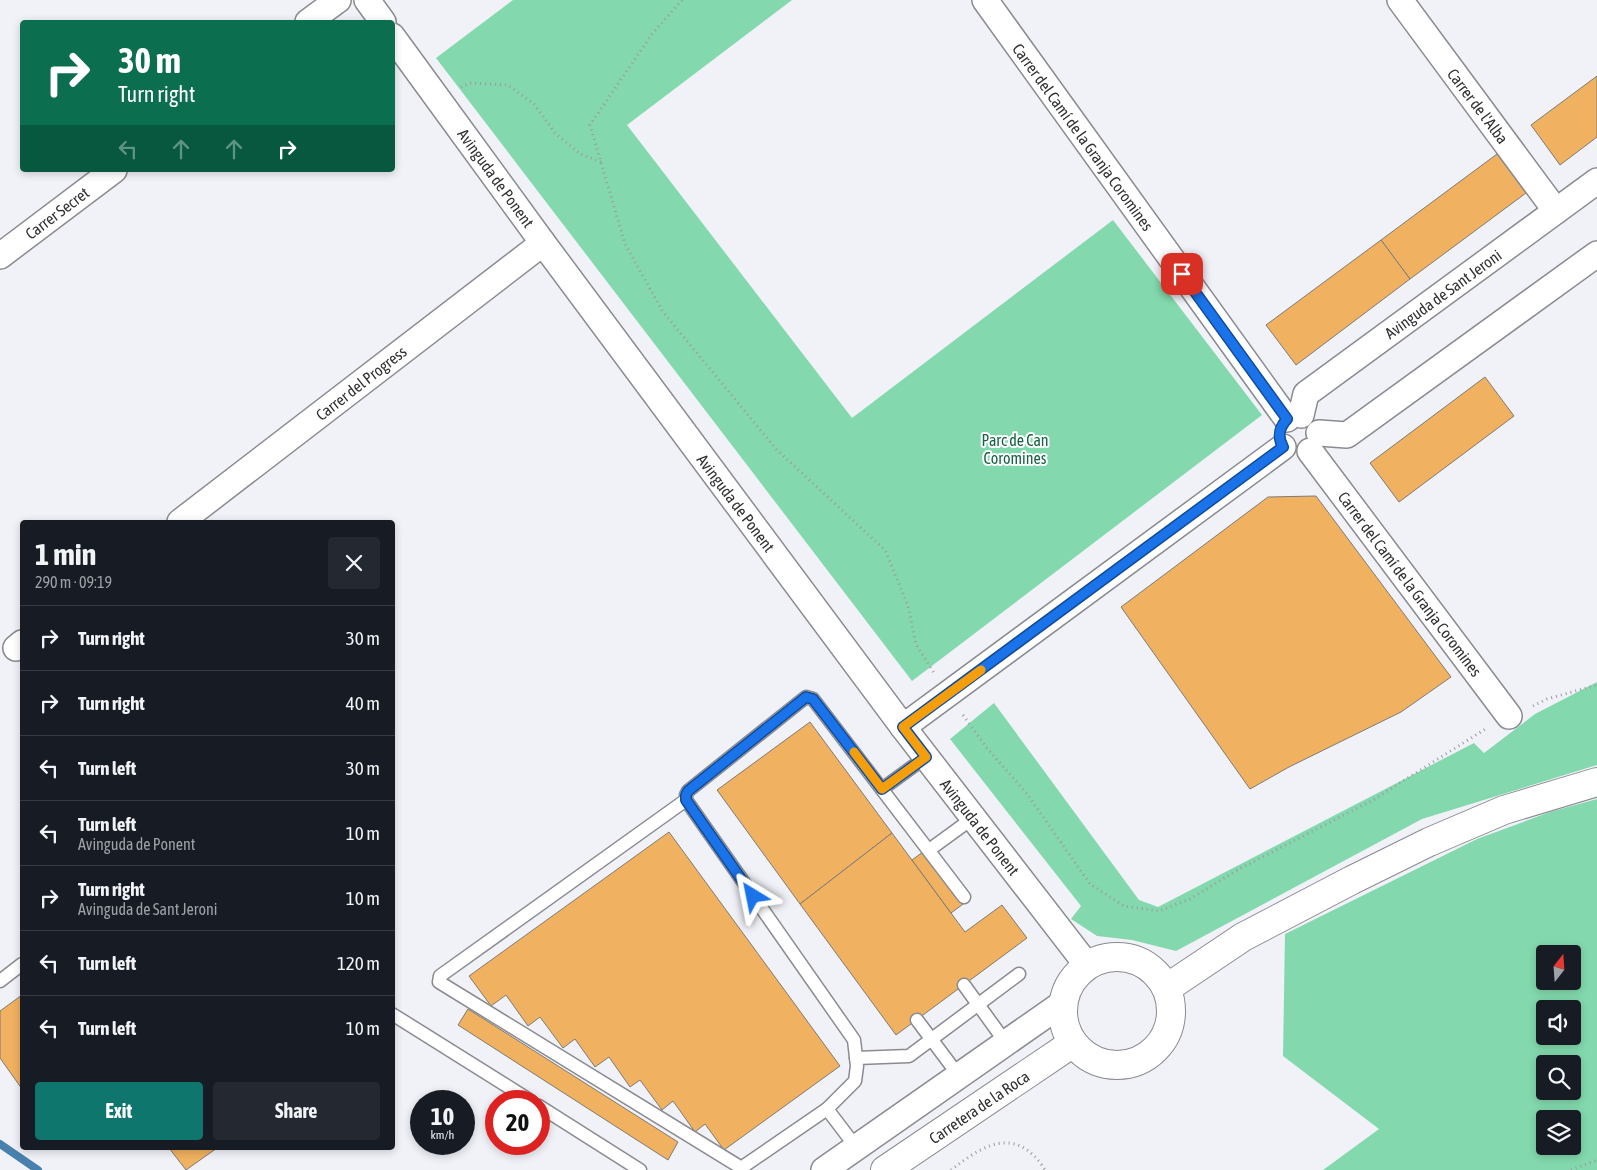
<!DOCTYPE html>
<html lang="en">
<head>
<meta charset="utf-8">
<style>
	body { margin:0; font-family:"Asap Condensed",sans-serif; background:#242831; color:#f1f3f6; height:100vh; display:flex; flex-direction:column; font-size:19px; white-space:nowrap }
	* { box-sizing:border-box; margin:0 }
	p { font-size:16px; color:#9ea1a6 }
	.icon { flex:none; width:28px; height:28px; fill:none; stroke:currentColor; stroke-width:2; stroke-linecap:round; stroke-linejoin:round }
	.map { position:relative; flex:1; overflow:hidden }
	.panel { position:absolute; left:20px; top:520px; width:375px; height:630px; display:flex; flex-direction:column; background:#171b24; border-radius:5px; box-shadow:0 2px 8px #0003 }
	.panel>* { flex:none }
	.banner { position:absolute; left:20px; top:20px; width:375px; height:152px; border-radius:5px; box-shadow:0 2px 8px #0003; background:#0b6e4f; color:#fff; overflow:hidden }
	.needle { width:32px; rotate:17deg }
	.fabs { position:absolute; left:1536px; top:945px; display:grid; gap:10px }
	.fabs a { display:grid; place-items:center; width:45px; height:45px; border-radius:5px; background:#171b24; box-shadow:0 2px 8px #0003; font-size:25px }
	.speed { position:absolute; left:410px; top:1090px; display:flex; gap:10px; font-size:25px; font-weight:700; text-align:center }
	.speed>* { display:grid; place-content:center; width:65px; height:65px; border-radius:50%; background:#171b24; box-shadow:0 2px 8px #0003; line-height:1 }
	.speed small { font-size:12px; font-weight:400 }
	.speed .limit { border:8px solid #d22; background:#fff; color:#111 }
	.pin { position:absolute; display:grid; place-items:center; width:42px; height:42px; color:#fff; margin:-21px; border-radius:10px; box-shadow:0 2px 8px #0006 }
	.me { position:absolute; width:55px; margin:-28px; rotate:325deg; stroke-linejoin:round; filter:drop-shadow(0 0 4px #0008) }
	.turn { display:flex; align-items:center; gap:18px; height:105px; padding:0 15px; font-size:22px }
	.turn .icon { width:65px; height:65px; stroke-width:2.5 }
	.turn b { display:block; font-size:35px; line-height:42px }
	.lanes { display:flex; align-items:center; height:48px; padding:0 15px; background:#0003; justify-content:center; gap:25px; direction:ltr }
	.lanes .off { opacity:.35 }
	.round { display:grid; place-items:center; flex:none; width:52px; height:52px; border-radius:5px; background:#242831 }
	.head { display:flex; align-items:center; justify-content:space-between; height:85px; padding:0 15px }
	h1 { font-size:30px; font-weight:700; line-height:38px }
	.primary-button { display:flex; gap:10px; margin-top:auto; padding:10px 15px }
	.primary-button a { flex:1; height:58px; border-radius:5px; background:#0f766e; color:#fff; font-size:20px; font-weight:700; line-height:58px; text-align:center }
	.primary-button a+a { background:#242831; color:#f1f3f6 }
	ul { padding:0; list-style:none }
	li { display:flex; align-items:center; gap:15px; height:65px; padding:0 15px; border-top:1px solid #363941 }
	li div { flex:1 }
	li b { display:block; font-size:19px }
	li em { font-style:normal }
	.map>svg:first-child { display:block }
	.green { fill:#83d9ad; fill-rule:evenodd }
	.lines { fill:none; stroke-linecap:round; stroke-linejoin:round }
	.stream { stroke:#4880ae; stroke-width:8 }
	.building { fill:#f0b160; stroke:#7e7b76 }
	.lane-casing { stroke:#8a8b91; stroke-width:15 }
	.street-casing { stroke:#8a8b91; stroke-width:28 }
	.secondary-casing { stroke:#8a8b91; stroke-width:30 }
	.path { stroke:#9a9b9f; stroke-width:3; stroke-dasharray:1 4; stroke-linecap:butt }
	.lane { stroke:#fff; stroke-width:12 }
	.street { stroke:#fff; stroke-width:25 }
	.secondary { stroke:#fff; stroke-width:28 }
	.route-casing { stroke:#114b97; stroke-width:12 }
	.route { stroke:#1a73e8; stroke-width:9 }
	.slow { stroke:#f59e0b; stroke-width:9 }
	.labels { text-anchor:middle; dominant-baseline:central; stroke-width:4; stroke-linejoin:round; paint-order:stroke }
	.street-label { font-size:16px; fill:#303133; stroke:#fff }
	.park-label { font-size:16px; fill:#146342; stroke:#fff }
</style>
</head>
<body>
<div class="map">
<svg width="1597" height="1170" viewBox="0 0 1597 1170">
	<rect width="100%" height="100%" fill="#f1f2f8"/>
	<!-- green -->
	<g class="green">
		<polygon points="513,0 792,0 627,125 852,418 1113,220 1262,415 912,681 436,58"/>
		<polygon points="1597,682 1597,765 1422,819 1176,951 1132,940 1097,936 1071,919 1081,906 950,739 994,703 1139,900 1158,907 1474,743 1484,753 1535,714"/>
		<path d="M1597,799V1170H1323L1379,1129L1283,1056L1285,934L1477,839L1550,812ZM1545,954H1572V981H1545ZM1545,1009H1572V1036H1545ZM1545,1064H1572V1091H1545ZM1545,1119H1572V1146H1545Z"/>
	</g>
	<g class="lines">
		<!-- stream -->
		<polyline class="stream" points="0,1144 38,1170"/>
	</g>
	<!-- building -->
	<g class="building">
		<polygon points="1597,76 1597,137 1560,165 1531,125"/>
		<polygon points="1497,154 1526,193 1410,279 1381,240"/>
		<polygon points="1381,240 1410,279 1296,365 1266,325"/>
		<polygon points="1485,377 1514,416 1399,502 1370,463"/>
		<polygon points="1316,496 1451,677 1401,712 1289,767 1250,789 1121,607 1268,497"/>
		<polygon points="810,722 892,833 800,904 717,790"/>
		<polygon points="669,832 840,1066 724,1150 705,1124 695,1132 673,1101 662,1110 640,1080 630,1087 609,1057 595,1067 575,1039 563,1048 540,1017 528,1026 506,995 491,1006 469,976"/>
		<polygon points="892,833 965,932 1002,905 1027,938 896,1035 800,904"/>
		<polygon points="931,846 970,899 951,913 912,860"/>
		<polygon points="22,995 22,1089 0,1058 0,1011"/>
		<polygon points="468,1009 678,1142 668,1160 458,1025"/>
		<polygon points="169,1148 217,1148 186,1170"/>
	</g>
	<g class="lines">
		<defs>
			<g id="lane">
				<polyline points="882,789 926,757"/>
				<polyline points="686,800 440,976 439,982 740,1167 744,1166 827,1109 855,1081 857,1066 854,1040 686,800 686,795 688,791 806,697 813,699 964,897"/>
				<polyline points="929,850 973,818"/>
				<polyline points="0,981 22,964"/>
				<polyline points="964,985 1006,1043"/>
				<polyline points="392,1014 531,1101"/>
				<polyline points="917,1020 959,1076"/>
				<polyline points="856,1058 909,1056 1019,974"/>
				<polyline points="539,1106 640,1170"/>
				<polyline points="827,1109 856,1147"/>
			</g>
			<g id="street">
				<polyline points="367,0 383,22"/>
				<polyline points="985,0 1287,419"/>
				<polyline points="1400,0 1556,211"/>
				<polyline points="308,22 338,0"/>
				<polyline points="392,36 543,243 903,727 1087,965"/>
				<polyline points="0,256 114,170"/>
				<polyline points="1301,415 1306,394 1597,181"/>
				<polyline points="1319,433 1347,435 1597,254"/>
				<polyline points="1310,451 1509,716"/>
				<polyline points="180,522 543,243"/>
				<polyline points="16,648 22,643"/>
				<polyline points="903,727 1283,447"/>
				<polyline points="824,1170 1063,1003"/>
			</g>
			<g id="secondary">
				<circle cx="1117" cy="1011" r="54"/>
				<polyline points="1167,988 1243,937 1352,880 1429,842 1504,810 1597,782"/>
				<polyline points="885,1170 1073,1043"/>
			</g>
		</defs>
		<!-- lane casing -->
		<use href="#lane" class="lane-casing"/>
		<!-- street casing -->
		<use href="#street" class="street-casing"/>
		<!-- secondary casing -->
		<use href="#secondary" class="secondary-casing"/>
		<!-- path -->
		<g class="path">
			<polyline points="682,0 652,34 590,125 625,244 663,312 777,450 885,550 908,606 916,644 934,673"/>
			<polyline points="461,87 470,83 508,85 534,104 555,133 580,154 601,162"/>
			<polyline points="1533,706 1547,699 1597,685"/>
			<polyline points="963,715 987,748 1027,794 1090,884 1124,906 1159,911 1190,899 1239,869 1373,800 1487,728"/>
			<path d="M951,1170C975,1152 1005,1128 1033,1155C1038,1159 1042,1165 1045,1170"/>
			<polyline points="1571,1170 1597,1160"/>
		</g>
		<!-- lane -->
		<use href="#lane" class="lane"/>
		<!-- street -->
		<use href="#street" class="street"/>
		<!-- secondary -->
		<use href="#secondary" class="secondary"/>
	</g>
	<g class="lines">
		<defs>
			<path id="route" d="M753,896L686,800V795L688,791L806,697L813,699L882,789L926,757L903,727L1283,447C1277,436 1279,428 1287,419L1182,274"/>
		</defs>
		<!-- route casing -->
		<use href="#route" class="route-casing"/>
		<!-- route -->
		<use href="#route" class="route"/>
		<!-- slow -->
		<polyline class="slow" points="854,752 882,789 926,757 903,727 981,670"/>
	</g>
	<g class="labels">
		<!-- street labels -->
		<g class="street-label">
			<text transform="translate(1478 106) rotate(53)">Carrer de l'Alba</text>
			<text transform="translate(1083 137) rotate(54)">Carrer del Camí de la Granja Coromines</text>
			<text transform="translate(496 178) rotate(54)">Avinguda de Ponent</text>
			<text transform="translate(57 213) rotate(-37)">Carrer Secret</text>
			<text transform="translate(1443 294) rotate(-36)">Avinguda de Sant Jeroni</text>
			<text transform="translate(361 383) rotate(-38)">Carrer del Progress</text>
			<text transform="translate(736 503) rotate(53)">Avinguda de Ponent</text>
			<text transform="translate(1410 584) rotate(53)">Carrer del Camí de la Granja Coromines</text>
			<text transform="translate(980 827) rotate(52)">Avinguda de Ponent</text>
			<text transform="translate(979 1107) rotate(-34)">Carretera de la Roca</text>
		</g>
		<!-- park labels -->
		<g class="park-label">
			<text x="1015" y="440">Parc de Can<tspan x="1015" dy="18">Coromines</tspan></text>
		</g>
	</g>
</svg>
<div class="fabs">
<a><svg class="needle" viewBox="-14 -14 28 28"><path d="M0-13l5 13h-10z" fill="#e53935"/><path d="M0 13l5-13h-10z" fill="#9ea1a6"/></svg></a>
<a><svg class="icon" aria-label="sound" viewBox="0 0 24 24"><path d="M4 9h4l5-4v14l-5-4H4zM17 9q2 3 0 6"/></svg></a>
<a><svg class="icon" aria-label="search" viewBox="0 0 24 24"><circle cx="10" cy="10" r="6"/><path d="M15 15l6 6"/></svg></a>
<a><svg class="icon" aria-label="layers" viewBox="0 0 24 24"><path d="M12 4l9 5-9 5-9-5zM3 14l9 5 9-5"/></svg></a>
</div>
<div class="speed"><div>10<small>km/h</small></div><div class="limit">20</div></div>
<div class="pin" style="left:1182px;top:274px;background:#d93025"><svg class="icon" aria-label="arrive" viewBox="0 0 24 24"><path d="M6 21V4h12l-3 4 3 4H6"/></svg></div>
<svg class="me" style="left:753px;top:896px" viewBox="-20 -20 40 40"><path d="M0-17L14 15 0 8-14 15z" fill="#1a73e8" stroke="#fff" stroke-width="4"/></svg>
<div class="banner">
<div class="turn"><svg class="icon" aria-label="right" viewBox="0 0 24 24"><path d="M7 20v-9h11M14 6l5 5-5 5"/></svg><div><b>30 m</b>Turn right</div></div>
<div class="lanes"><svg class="icon off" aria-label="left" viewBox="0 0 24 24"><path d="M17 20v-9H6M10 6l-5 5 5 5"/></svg><svg class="icon off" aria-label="ahead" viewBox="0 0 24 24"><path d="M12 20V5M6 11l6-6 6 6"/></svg><svg class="icon off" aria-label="ahead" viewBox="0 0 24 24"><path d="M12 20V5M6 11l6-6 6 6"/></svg><svg class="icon" aria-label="right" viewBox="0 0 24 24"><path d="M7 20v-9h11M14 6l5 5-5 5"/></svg></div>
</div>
<section class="panel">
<div class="head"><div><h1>1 min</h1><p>290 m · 09:19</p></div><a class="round"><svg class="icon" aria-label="close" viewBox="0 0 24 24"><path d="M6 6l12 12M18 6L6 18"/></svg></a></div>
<ul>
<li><svg class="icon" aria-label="right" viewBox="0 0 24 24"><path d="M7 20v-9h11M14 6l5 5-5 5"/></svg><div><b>Turn right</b></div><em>30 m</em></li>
<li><svg class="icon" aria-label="right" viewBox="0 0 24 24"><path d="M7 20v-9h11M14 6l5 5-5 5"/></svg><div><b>Turn right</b></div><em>40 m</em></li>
<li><svg class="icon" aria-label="left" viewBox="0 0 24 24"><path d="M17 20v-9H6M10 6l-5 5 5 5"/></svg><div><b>Turn left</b></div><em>30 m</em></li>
<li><svg class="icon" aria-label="left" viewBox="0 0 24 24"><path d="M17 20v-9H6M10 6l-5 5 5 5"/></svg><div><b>Turn left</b><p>Avinguda de Ponent</p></div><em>10 m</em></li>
<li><svg class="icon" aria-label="right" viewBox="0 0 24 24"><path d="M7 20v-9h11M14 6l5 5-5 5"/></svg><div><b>Turn right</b><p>Avinguda de Sant Jeroni</p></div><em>10 m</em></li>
<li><svg class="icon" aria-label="left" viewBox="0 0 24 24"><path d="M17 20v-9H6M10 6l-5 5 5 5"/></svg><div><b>Turn left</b></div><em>120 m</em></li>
<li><svg class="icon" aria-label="left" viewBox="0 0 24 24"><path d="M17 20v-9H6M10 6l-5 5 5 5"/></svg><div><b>Turn left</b></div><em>10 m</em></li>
</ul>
<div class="primary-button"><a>Exit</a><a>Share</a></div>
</section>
</div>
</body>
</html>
